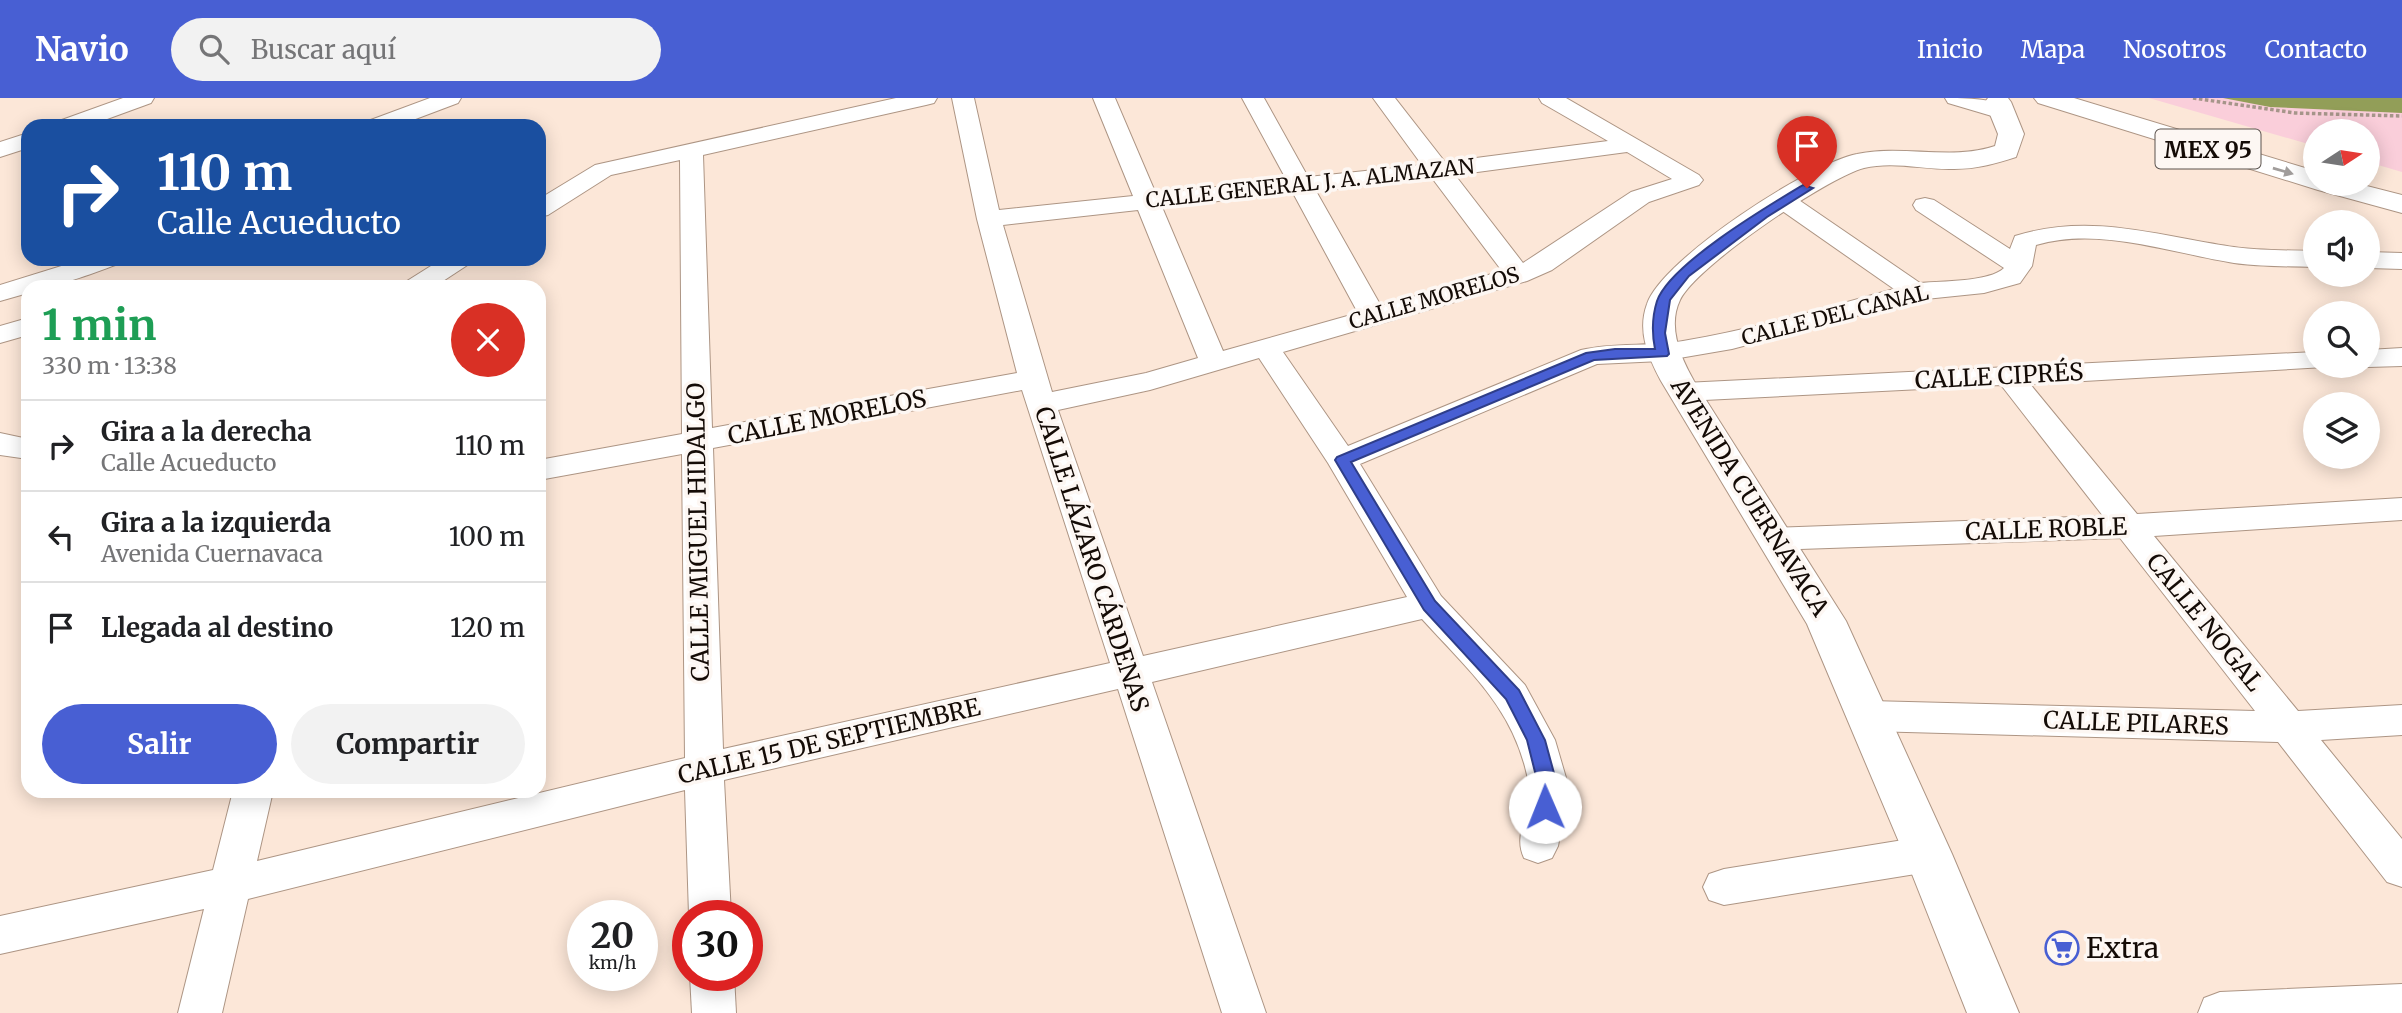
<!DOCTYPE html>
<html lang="es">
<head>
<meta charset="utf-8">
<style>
	body { margin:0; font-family:Merriweather,serif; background:#f2f2f2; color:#202124; height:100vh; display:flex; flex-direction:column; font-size:26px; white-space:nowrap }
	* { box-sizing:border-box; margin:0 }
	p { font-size:23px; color:#757577 }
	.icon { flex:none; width:38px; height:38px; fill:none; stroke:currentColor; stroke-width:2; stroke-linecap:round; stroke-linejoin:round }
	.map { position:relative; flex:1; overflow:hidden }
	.panel { position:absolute; left:21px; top:182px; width:525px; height:518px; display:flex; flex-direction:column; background:#fff; border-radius:21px; box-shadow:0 4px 18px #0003 }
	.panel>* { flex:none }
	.hud { position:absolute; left:21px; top:21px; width:525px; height:147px; border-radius:21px; box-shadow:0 4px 18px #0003; background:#1a4fa0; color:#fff; overflow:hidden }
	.needle { width:46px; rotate:78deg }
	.fabs { position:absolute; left:2303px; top:21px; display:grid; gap:14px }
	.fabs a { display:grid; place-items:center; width:77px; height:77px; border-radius:50%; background:#fff; box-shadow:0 4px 18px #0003; font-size:35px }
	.speed { position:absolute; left:567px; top:802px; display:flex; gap:14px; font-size:35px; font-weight:700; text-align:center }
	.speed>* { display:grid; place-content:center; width:91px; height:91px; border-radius:50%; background:#fff; box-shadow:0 4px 18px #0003; line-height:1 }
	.speed small { font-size:18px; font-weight:400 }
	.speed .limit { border:10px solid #d22; background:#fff; color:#111 }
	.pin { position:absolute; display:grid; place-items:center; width:60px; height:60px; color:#fff; margin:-72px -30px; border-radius:50% 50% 50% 0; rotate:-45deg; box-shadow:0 0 7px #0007 }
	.pin .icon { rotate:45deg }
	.me { position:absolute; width:77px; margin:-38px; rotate:359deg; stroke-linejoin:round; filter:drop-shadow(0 0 5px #0008) }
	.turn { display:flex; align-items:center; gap:24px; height:147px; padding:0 21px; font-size:32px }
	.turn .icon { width:91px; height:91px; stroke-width:2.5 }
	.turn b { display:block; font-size:49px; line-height:60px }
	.round { display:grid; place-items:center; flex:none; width:74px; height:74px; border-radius:37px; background:#f2f2f2 }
	.headline { display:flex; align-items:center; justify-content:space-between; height:119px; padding:0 21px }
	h1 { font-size:42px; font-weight:700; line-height:52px; color:#1e9e55 }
	.button { display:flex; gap:14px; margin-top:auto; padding:14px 21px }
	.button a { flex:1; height:80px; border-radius:42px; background:#485fd3; color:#fff; font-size:28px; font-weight:700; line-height:80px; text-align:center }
	.button a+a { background:#f2f2f2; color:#202124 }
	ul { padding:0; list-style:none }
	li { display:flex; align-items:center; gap:21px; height:91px; padding:0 21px; border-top:2px solid #e0e0e0 }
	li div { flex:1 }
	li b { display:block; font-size:26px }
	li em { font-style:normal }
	header { display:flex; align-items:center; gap:42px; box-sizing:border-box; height:98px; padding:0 35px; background:#485fd3; color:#fff }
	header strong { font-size:33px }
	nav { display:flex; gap:38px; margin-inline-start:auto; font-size:24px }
	.search { width:490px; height:63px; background:#f2f2f2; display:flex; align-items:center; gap:18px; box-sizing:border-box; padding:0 24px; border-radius:38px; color:#757577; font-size:26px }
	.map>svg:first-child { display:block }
	.green { fill:#faceda }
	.water { fill:#929e58 }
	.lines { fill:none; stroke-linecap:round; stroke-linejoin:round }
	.minor-casing { stroke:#ad9584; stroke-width:2 }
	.major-casing { stroke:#ad9584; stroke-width:2 }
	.highway-casing { stroke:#ad9584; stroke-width:2 }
	.path { stroke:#a6958a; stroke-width:3.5; stroke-dasharray:3.5 2.5; stroke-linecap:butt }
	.minor { fill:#fff; fill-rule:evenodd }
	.major { fill:#fff; fill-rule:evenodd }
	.highway { fill:#fff; fill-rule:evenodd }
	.oneway { fill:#a19d9b }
	.route { fill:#485fd3; stroke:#2f3e89; stroke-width:2 }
	.labels { text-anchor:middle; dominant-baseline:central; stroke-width:7; stroke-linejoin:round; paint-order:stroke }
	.far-street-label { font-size:21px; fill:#140b06; stroke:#fdf7f3 }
	.shield { fill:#fdf7f3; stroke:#5a524d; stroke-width:2 }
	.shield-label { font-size:23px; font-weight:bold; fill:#140b06 }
	.street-label { font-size:24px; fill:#140b06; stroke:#fdf7f3 }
	.near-poi-label { font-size:28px; fill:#140b06; stroke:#fdf7f3; text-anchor:start }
</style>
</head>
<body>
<header>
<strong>Navio</strong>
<div class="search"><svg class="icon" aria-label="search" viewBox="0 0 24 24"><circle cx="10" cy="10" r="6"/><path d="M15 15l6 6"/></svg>Buscar aquí</div>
<nav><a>Inicio</a><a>Mapa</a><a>Nosotros</a><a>Contacto</a></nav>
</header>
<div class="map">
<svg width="2402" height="915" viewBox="0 0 2402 915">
	<rect width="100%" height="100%" fill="#fce7d8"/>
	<!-- green -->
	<polygon class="green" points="2149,0 2402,0 2402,74 2368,64 2368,33 2315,33 2315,48"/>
	<!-- water -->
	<polygon class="water" points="2223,0 2402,0 2402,15 2270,9"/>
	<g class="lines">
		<defs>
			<g id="minor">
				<polygon points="123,0 154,0 151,5 88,28 56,28 59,23"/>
				<polygon points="430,0 461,0 458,5 397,28 365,28 368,23"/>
				<path d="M896,0H937L934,5L926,7L703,57L712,330L1017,275L977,121L952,0H974L999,112L1133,98L1093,0H1115L1156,96L1286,81L1242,0H1264L1308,79L1422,67L1373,0H1395L1445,64L1608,43L1542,5L1539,0H1566L1699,77L1703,82L1699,87L1649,104L1552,172L1527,183L1283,254L1348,348L1581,252C1615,244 1649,249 1683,243C1755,231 1824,210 1894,191L1775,108L1772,103L1775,98L1784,96L1793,98L1920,185C1941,183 1990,184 2004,170L1916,112L1913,107L1916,102L1925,100L1934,102L2010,151L2015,138C2091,114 2158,138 2234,149C2261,153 2288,152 2315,153V169C2288,168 2261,169 2234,165C2171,155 2099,128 2036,147L2032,168L2020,185L1984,195L1916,202L1732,251L1662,263L1597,266L1360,366L1441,498L1525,587L1555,642L1569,690L1558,748L1552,760L1538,765L1524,760C1512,735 1533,712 1529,687C1516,612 1470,574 1422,521L1152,584L1266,915H1222L1118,591L724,682L731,817H689L685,692L248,801L222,915H178L204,811L0,856V818L213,772L233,693H273L257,763L685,660L682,356L539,382V362L682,336L680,62L611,77L548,117L539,119V101L595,67ZM1627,54L1672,81L1631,94L1523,165L1455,77ZM1432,80L1502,173L1381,208L1316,93ZM1293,95L1358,215L1223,253L1162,109ZM1138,112L1198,260L1146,275L1052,294L1003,127ZM1259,260L1328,365L1407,499L1143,558L1058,312L1150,292ZM1022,292L1110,565L723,651L713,350Z"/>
				<path d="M1945,0C1963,0 2002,0 2013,14L2010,19L2002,21L1948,5Z"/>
				<polygon points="28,35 28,50 0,59 0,44"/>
				<polygon points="2368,154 2402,155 2402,171 2368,170"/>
				<path d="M84,161H122L118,166C88,177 60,189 28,189V195L0,203V187Z"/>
				<polygon points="442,161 473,161 469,166 434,189 403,189 407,183"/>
				<polygon points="28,220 28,237 0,245 0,228"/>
				<polygon points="2402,250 2402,268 2368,269 2365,268 2368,268 2368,252"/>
				<polygon points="2315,254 2315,268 2325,269 2030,286 2137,416 2402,400 2402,422 2154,438 2298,613 2402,607 2402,637 2321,642 2402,741 2402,789 2387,784 2278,644 1870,633 1857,628 1851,618 1857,608 1870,603 2255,613 2120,440 1774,452 1762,449 1758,441 1762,433 1774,430 2103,418 2001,287 1684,303 1674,300 1669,294 1674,288 1684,285"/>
				<polygon points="0,335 28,341 28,361 0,357"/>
				<polygon points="1928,738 1942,744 1948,756 1942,768 1928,774 1724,807 1709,802 1703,789 1709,776 1724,771"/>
				<polygon points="690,877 734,877 736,915 692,915"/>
				<polygon points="2402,886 2402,915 2198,915 2204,900 2220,894"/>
			</g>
			<path id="major" d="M1988,0H2008L2011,4L2024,36L2016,59C1994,66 1973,72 1949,71C1921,71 1892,63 1864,70C1827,80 1696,168 1680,202C1667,229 1681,260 1694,283L1846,523L1952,756L2019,915H1967L1904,756L1807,526L1661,283C1648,259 1637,233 1647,206C1662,161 1810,65 1857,56C1903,46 1950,63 1995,48L1998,36L1985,4Z"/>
			<polygon id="highway" points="2034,0 2074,0 2315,73 2315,86 2359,86 2402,97 2402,115 2318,92 2038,5"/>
		</defs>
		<!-- minor casing -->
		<use href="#minor" class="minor-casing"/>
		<!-- major casing -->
		<use href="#major" class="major-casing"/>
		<!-- highway casing -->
		<use href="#highway" class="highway-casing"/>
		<!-- path -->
		<polyline class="path" points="2193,0 2295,15 2402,18"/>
		<!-- minor -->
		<use href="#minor" class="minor"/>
		<!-- major -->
		<use href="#major" class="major"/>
		<!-- highway -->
		<use href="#highway" class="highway"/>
	</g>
	<!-- one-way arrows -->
	<defs><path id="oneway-solid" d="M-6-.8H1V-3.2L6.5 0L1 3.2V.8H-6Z" transform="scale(1.75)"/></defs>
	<use class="oneway" href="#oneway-solid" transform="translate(2283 73) rotate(16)"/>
	<!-- route -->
	<path class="route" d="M1803,87L1813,90L1767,119L1689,178L1670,202L1665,235L1669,256L1667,258L1594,262L1351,364L1435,503L1519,592L1545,642L1558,690L1552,715L1545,717L1538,715L1536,709L1539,690L1527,642L1506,601L1424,512L1335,362L1337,359L1586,255L1615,251H1655C1652,236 1652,219 1657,203C1670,166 1768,108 1803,87Z"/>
	<!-- icons -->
	<defs>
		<symbol id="supermarket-ring" viewBox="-11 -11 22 22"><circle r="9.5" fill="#fdf7f3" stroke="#485fd3" stroke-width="1.5"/><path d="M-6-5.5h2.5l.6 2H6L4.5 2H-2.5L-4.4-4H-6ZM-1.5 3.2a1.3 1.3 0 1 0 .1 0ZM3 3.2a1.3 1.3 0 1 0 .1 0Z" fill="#485fd3"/></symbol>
	</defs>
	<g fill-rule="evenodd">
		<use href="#supermarket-ring" x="2043" y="831" width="38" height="38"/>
	</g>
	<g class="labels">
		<!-- far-street labels -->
		<g class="far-street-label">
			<text transform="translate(1310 85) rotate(-6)">CALLE GENERAL J. A. ALMAZAN</text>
			<text transform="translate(1434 200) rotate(-16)">CALLE MORELOS</text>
			<text transform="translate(1835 217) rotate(-14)">CALLE DEL CANAL</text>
		</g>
		<!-- shield labels -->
		<rect class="shield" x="2155.5" y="31.5" width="105" height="39" rx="5"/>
		<g class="shield-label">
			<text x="2208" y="51">MEX 95</text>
		</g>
		<!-- street labels -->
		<g class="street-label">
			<text transform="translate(1999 278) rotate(-3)">CALLE CIPRÉS</text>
			<text transform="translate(827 319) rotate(-11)">CALLE MORELOS</text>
			<text transform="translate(1750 399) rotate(58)">AVENIDA CUERNAVACA</text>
			<text transform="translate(2046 431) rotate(-2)">CALLE ROBLE</text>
			<text transform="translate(698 434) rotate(-91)">CALLE MIGUEL HIDALGO</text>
			<text transform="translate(1092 461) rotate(72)">CALLE LÁZARO CÁRDENAS</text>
			<text transform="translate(2205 524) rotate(51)">CALLE NOGAL</text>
			<text transform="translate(2136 625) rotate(2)">CALLE PILARES</text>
			<text transform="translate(829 643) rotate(-13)">CALLE 15 DE SEPTIEMBRE</text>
		</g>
		<!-- near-poi labels -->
		<g class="near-poi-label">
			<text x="2086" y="850">Extra</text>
		</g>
	</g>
</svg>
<div class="fabs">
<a><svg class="needle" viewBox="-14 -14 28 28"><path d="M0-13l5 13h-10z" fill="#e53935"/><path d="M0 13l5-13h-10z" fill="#757577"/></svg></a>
<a><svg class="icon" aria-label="sound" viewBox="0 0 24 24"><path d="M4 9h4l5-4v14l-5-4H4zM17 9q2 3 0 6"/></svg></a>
<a><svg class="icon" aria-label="search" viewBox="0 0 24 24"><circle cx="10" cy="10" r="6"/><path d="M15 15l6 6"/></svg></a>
<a><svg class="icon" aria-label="layers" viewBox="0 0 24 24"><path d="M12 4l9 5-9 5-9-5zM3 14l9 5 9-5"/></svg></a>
</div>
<div class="speed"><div>20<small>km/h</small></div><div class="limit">30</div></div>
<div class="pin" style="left:1807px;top:90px;background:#d93025"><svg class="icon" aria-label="arrive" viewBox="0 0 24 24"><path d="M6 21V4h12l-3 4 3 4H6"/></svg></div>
<svg class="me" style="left:1545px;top:709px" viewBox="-20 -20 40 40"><circle r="19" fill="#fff"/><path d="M0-13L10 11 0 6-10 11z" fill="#485fd3"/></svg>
<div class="hud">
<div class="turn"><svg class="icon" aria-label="right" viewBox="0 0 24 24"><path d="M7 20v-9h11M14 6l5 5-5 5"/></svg><div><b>110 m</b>Calle Acueducto</div></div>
</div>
<section class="panel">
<div class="headline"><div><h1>1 min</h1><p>330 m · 13:38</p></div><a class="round" style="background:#d93025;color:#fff"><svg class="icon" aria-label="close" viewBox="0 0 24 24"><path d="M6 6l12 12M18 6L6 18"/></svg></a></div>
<ul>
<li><svg class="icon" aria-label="right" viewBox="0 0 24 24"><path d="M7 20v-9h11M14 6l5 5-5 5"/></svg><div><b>Gira a la derecha</b><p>Calle Acueducto</p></div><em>110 m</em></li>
<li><svg class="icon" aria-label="left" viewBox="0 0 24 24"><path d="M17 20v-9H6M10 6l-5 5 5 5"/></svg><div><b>Gira a la izquierda</b><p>Avenida Cuernavaca</p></div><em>100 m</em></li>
<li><svg class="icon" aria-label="arrive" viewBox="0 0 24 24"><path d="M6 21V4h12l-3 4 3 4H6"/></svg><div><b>Llegada al destino</b></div><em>120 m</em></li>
</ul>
<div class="button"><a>Salir</a><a>Compartir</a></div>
</section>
</div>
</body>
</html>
